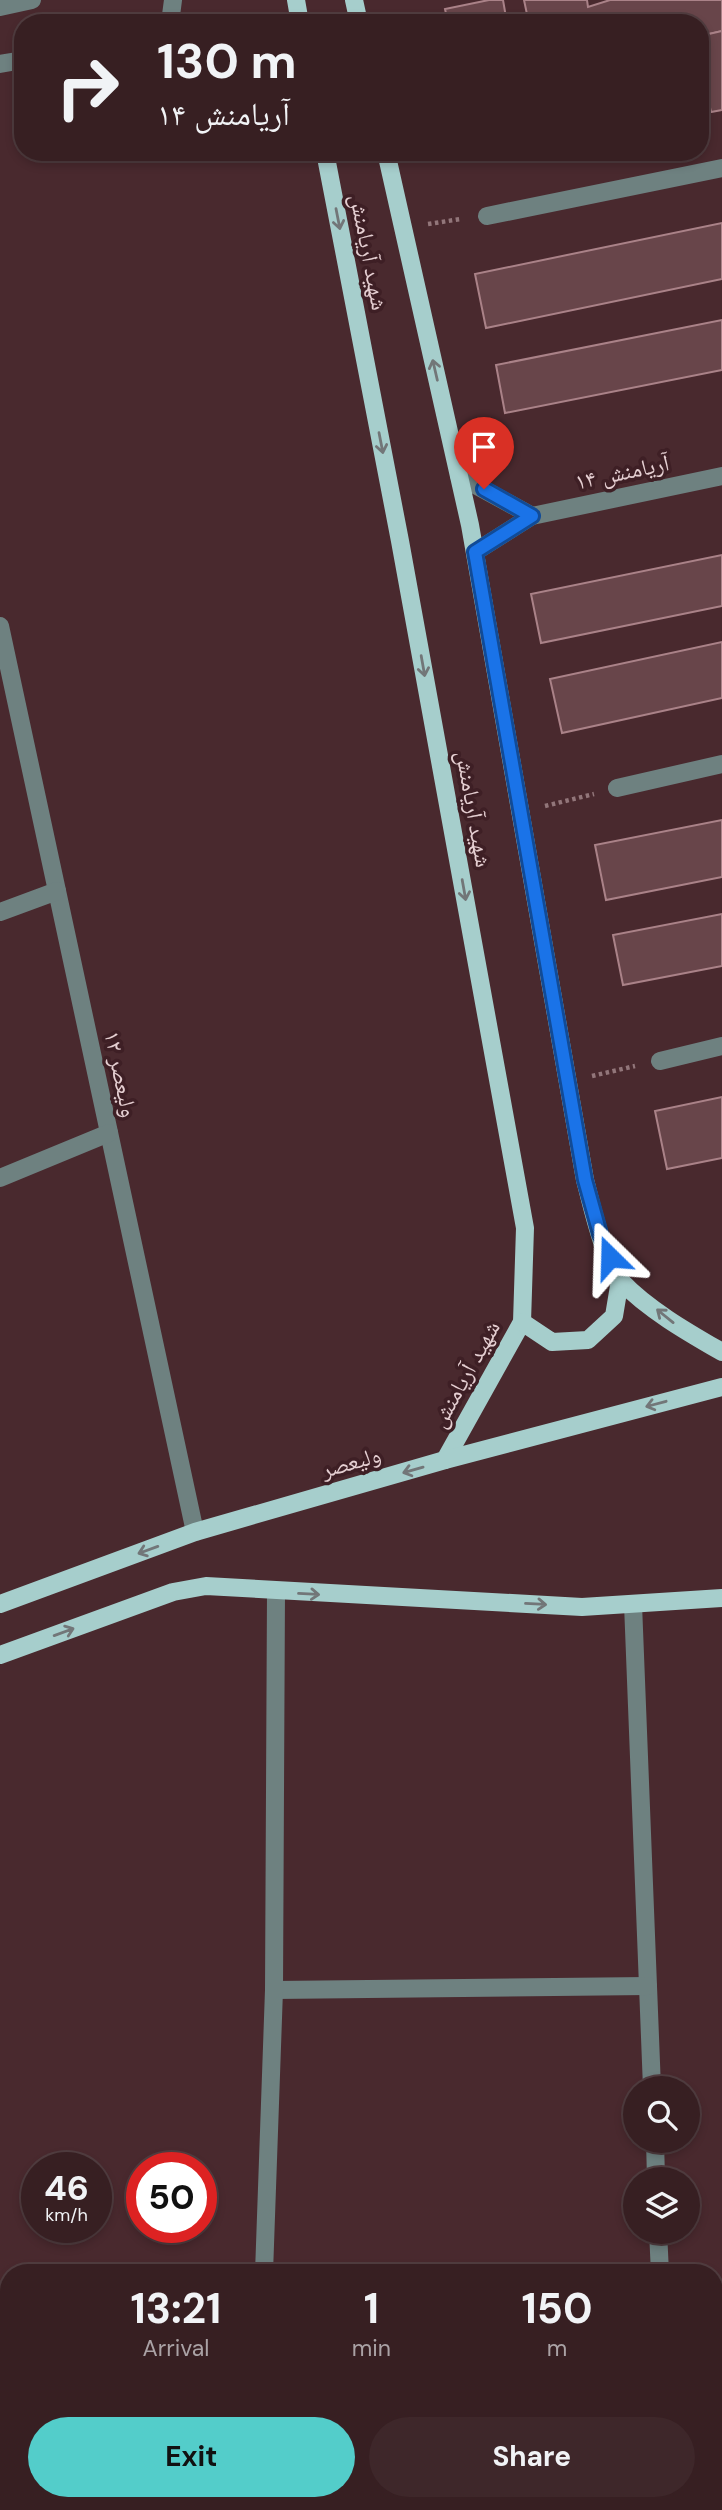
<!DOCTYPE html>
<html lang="en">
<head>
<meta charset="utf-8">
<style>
	body { margin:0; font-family:"DM Sans","Noto Naskh Arabic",sans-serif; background:#3e272a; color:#f1f3f6; height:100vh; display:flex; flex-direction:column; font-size:26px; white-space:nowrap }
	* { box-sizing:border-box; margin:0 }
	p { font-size:23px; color:#aaa2a5 }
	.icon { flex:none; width:38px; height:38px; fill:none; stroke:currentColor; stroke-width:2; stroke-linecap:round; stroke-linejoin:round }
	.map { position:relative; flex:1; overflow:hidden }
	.details { position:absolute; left:0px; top:2264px; width:723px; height:247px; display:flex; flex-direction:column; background:#371f22; border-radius:28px 28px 0 0; box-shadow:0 4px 10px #0003,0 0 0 2px #513d40 }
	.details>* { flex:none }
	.guide { position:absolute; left:14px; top:14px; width:695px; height:147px; border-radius:28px; box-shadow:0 4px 10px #0003,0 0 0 2px #513d40; background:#371f22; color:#f1f3f6; overflow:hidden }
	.fabs { position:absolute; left:623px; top:2076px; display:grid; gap:14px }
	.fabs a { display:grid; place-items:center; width:77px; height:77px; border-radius:50%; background:#371f22; box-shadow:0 4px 10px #0003,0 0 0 2px #513d40; font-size:35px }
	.speed { position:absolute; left:21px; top:2152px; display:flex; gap:14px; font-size:35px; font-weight:700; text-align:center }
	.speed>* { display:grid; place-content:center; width:91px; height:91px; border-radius:50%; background:#371f22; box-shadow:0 4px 10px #0003,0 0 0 2px #513d40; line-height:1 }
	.speed small { font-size:18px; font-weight:400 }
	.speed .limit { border:10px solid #d22; background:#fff; color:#111 }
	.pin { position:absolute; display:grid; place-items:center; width:60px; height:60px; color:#fff; margin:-72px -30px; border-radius:50% 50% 50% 0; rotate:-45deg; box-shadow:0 0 7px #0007 }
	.pin .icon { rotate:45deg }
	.me { position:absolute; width:77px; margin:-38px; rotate:338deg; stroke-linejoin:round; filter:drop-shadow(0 0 5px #0008) }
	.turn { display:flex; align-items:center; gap:24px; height:147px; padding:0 28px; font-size:32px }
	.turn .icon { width:91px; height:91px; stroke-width:2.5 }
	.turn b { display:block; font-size:49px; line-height:60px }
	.eta { display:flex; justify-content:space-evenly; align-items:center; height:119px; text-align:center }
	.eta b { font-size:42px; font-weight:700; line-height:49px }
	.action { display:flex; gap:14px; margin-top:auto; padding:14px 28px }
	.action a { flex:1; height:80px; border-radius:42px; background:#53cdca; color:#111; font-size:28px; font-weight:700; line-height:80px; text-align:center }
	.action a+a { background:#3e272a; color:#f1f3f6 }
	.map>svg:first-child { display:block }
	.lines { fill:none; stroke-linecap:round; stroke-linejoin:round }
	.stream { stroke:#459898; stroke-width:10 }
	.building { fill:#68454a; stroke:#aa8288; stroke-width:2 }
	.path { stroke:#92767a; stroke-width:4.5; stroke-dasharray:3.5 3.5; stroke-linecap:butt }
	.minor { stroke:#6e8180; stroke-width:18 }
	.major { stroke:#a6cecc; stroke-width:18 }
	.oneway { stroke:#727678 }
	.route-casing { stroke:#114b97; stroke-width:18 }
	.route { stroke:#1a73e8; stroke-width:12 }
	.labels { text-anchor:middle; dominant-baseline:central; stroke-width:7; stroke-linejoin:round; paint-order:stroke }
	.street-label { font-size:23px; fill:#e5cfd2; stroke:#3e1f25 }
</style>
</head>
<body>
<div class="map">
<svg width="722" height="2510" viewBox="0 0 722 2510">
	<rect width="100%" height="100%" fill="#49292e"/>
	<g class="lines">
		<!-- stream -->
		<g class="stream">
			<polyline points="714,2501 722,2501"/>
			<polyline points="593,2510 695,2502"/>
		</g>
	</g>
	<!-- building -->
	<g class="building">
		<polygon points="489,0 503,0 507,23 448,23 445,9"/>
		<polygon points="524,0 587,0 588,7 610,0 722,0 722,31 700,36 700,23 508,23 528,19"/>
		<polygon points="722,31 722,110 711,112 705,85 700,86 700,36"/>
		<polygon points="473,152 510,152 475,159"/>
		<polygon points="722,223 722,279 486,328 475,274"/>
		<polygon points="722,320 722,370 505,413 496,365"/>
		<polygon points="722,555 722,606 541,643 531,594"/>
		<polygon points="722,642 722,698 562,733 550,679"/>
		<polygon points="722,820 722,877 606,900 595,845"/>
		<polygon points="722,914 722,966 623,985 613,935"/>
		<polygon points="722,1097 722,1158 667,1169 655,1111"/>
	</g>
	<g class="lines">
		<!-- path -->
		<g class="path">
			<polyline points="428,224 461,219"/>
			<polyline points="545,806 594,794"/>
			<polyline points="592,1076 635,1066"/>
		</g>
		<!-- minor -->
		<g class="minor">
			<polyline points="0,7 32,0"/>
			<polyline points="170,23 173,0"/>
			<polyline points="0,64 23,60"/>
			<polyline points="487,216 722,168"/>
			<polyline points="459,476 532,516"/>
			<polyline points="475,552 532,516 722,476"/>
			<polyline points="0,626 195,1532"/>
			<polyline points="617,788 722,764"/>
			<polyline points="0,912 57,891"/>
			<polyline points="660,1061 722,1046"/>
			<polyline points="0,1178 109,1133"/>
			<polyline points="633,1604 652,2088"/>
			<polyline points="274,1990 648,1986"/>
			<polyline points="655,2140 656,2179"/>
			<polyline points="658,2231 660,2273"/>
			<polyline points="264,2273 274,1990 276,1592"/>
			<polyline points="267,2502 267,2510"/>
		</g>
		<!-- major -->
		<g class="major">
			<polyline points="296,0 300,23"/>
			<polyline points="354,0 359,23"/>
			<polyline points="325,152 400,541 525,1228 522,1322 445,1460"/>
			<path d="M386,152L470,525L585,1180C592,1206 604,1262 621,1281C647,1309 689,1333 722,1352"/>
			<polyline points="522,1322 552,1342 588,1340 614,1316 620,1280"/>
			<polyline points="0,1604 195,1532 445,1460 722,1387"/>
			<polyline points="0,1655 173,1592 206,1586 582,1607 722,1598"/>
		</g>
	</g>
	<!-- one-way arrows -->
	<defs><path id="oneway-shaft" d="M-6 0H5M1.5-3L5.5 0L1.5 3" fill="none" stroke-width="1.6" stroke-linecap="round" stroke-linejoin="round" transform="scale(1.75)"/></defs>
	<g class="oneway">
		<use href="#oneway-shaft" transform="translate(338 219) rotate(79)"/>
		<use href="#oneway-shaft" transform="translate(435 370) rotate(-103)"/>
		<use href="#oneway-shaft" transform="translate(381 443) rotate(79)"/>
		<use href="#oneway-shaft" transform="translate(423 666) rotate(80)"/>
		<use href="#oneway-shaft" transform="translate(464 890) rotate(80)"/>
		<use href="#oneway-shaft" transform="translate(665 1316) rotate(-141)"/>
		<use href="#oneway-shaft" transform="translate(656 1404) rotate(165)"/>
		<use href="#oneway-shaft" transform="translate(413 1470) rotate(164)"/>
		<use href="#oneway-shaft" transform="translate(148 1550) rotate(160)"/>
		<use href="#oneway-shaft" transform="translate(309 1594) rotate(3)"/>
		<use href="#oneway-shaft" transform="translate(536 1604) rotate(3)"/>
		<use href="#oneway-shaft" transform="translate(64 1632) rotate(-20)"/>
	</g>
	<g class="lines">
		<defs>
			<polyline id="route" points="484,489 532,516 475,552 585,1180 600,1234 610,1257"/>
		</defs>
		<!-- route casing -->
		<use href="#route" class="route-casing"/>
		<!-- route -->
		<use href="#route" class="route"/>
	</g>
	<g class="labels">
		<!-- street labels -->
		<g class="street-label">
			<text transform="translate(369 252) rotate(79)">شهید آریامنش</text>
			<text transform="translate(622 472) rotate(-12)">آریامنش ۱۴</text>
			<text transform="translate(474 809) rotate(80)">شهید آریامنش</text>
			<text transform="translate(121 1074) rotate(78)">ولیعصر ۱۲</text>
			<text transform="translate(465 1374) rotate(-61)">شهید آریامنش</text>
			<text transform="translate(351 1462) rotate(-16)">ولیعصر</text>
		</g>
	</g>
</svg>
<div class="fabs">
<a><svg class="icon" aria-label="search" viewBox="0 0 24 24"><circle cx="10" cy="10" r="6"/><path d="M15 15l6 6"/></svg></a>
<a><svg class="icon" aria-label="layers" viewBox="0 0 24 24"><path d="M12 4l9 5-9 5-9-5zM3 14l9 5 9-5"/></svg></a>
</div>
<div class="speed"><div>46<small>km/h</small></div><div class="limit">50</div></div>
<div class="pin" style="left:484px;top:489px;background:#d93025"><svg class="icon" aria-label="arrive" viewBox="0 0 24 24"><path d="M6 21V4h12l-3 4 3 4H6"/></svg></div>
<svg class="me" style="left:610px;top:1257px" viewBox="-20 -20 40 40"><path d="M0-17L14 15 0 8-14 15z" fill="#1a73e8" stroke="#fff" stroke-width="4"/></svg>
<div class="guide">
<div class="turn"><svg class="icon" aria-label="right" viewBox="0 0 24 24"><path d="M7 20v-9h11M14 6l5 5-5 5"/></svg><div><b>130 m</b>آریامنش ۱۴</div></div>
</div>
<section class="details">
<div class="eta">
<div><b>13:21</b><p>Arrival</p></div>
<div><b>1</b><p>min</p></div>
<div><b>150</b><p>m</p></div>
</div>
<div class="action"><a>Exit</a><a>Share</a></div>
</section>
</div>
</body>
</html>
